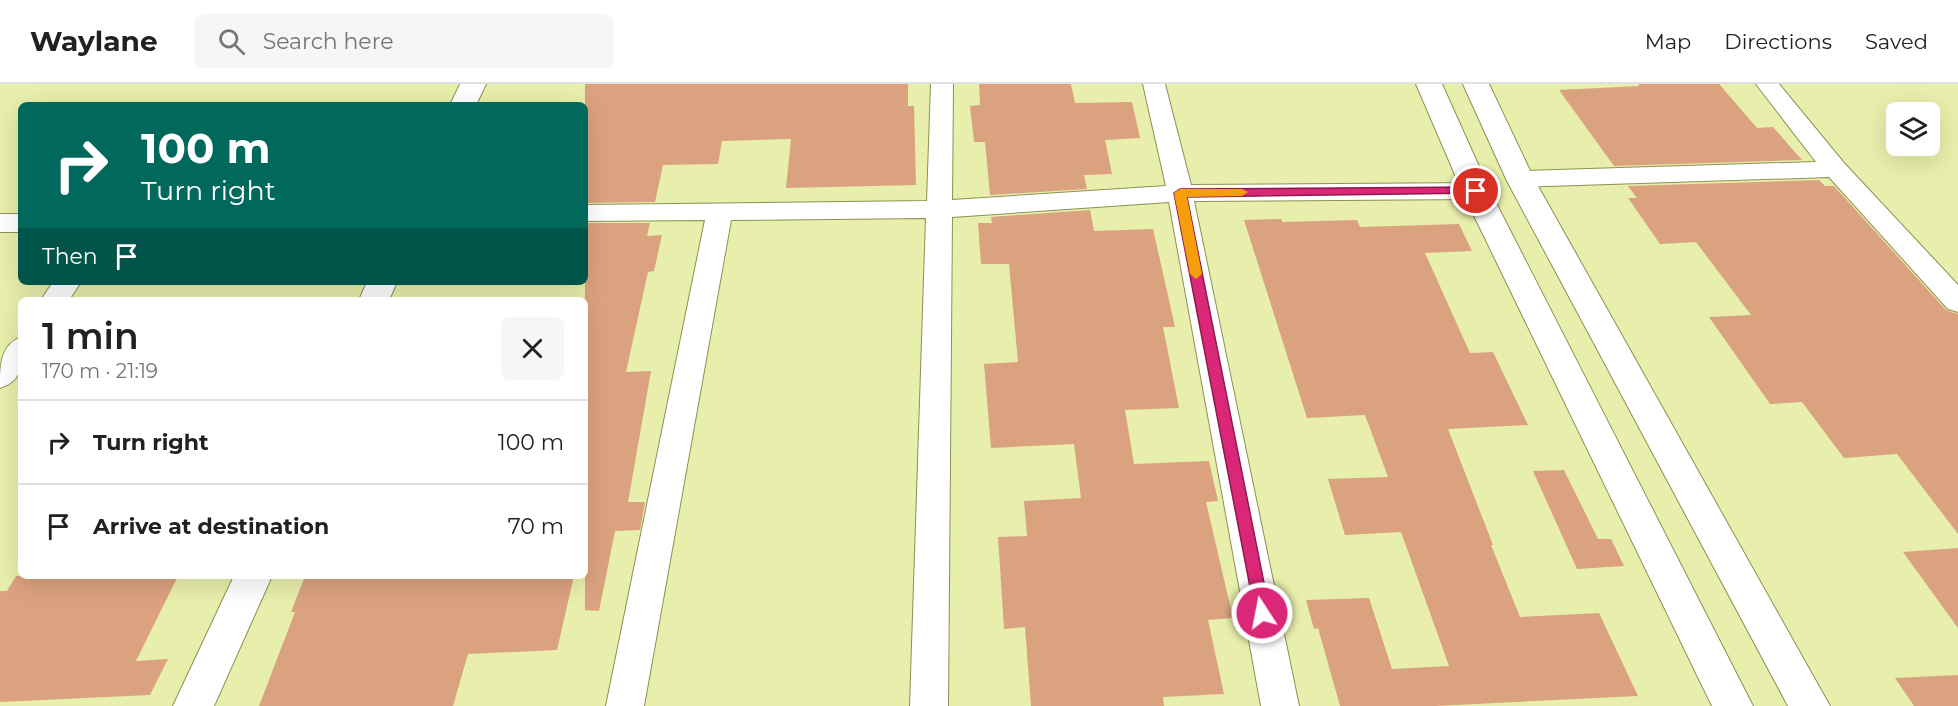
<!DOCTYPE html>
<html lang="en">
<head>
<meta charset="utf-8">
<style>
	body { margin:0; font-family:Montserrat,sans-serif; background:#f6f6f6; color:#202124; height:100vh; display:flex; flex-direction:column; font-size:22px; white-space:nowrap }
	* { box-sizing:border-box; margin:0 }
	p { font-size:20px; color:#757577 }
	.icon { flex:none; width:33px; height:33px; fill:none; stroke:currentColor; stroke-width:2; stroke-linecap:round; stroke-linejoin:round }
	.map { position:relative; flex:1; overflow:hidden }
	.drawer { position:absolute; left:18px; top:213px; width:570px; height:282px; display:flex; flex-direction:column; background:#fff; border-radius:9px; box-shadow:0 6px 24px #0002 }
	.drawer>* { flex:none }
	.guide { position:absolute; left:18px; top:18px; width:570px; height:183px; border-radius:9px; box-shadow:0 6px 24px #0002; background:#00695c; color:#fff; overflow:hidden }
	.controls { position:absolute; left:1886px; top:18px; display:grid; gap:12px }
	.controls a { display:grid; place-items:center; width:54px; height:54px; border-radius:9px; background:#fff; box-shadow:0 6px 24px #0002; font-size:30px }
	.pin { position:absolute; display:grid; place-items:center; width:51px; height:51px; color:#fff; margin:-26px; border:3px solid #fff; border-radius:50%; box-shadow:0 2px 6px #0007 }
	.me { position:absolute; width:66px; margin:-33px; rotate:349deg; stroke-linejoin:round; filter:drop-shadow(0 0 4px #0008) }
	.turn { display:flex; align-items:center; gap:21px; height:126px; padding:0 24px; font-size:27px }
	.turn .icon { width:78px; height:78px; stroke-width:2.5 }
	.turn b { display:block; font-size:42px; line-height:51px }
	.then { display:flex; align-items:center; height:57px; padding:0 24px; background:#0003; gap:12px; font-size:22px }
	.round { display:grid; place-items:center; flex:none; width:63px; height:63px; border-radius:9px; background:#f6f6f6 }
	.headline { display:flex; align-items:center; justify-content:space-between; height:102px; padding:0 24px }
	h1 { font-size:36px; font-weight:600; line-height:45px }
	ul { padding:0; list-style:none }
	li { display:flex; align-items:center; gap:18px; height:84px; padding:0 24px; border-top:2px solid #e0e0e0 }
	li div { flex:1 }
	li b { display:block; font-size:22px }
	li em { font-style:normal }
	header { display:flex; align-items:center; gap:36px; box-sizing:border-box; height:84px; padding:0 30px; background:#fff; border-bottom:2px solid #e0e0e0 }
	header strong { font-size:28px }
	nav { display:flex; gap:33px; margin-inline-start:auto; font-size:21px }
	.search { width:420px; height:54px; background:#f6f6f6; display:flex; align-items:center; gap:15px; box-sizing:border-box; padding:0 21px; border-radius:9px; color:#757577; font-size:22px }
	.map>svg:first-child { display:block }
	.building { fill:#dba280 }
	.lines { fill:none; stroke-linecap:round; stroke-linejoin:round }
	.minor-casing { stroke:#8c9152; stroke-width:2 }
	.tertiary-casing { stroke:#8c9152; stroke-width:2 }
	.secondary-casing { stroke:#8c9152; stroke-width:2 }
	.minor { fill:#fff; fill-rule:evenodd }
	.tertiary { fill:#fff; fill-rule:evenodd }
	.secondary { fill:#fff; fill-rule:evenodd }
	.route { fill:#db2777; stroke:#8e194d; stroke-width:1.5 }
	.slow { fill:#f59e0b }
</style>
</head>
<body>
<header>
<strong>Waylane</strong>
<div class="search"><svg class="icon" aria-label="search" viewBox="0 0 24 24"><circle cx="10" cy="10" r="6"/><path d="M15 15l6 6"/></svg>Search here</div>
<nav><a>Map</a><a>Directions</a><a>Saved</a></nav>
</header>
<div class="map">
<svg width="1958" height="622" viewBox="0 0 1958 622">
	<rect width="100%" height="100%" fill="#e8eeab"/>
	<!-- building -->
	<g class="building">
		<polygon points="585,0 908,0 908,22 914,22 916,101 786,104 791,55 722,57 718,80 663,81 655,118 585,119"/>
		<polygon points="979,0 1071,0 1075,19 1132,18 1140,54 1105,56 1112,90 1084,91 1087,105 990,111 985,58 974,58 970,22 980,21"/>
		<polygon points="1638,0 1719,0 1757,44 1773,43 1802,76 1614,82 1559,6 1639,2"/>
		<polygon points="1819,96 1825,102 1834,102 1946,226 1958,230 1958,450 1897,370 1844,374 1802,318 1770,320 1709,233 1751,231 1696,158 1660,160 1628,114 1637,114 1628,102"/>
		<polygon points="1090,126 1094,147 1153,145 1175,243 1163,243 1179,324 1125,326 1134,380 1209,377 1218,417 1206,418 1233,534 1208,536 1224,610 1163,613 1164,622 1031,622 1025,543 1004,545 998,453 1027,452 1024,417 1081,414 1074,360 991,364 984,280 1018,278 1009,180 981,180 978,139 992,139 991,133"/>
		<polygon points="1281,135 1283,138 1357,136 1360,143 1459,140 1472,167 1425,169 1470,269 1493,268 1528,341 1448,345 1493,461 1491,461 1520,533 1599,529 1638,612 1435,622 1340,622 1318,544 1314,545 1306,516 1369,514 1392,585 1449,582 1401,448 1345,451 1328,395 1388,393 1365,331 1307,334 1244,136"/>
		<polygon points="585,139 650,139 647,152 662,151 654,187 648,188 626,288 651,287 628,418 645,418 640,446 615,447 599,527 585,526"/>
		<polygon points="1564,386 1598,455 1611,455 1624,482 1577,485 1533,387"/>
		<polygon points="1958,464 1958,544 1903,468"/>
		<polygon points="16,492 178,492 136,577 168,575 150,611 0,618 0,507 7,507"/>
		<polygon points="305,492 421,492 420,495 574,492 557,566 468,570 453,622 259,622 295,528 291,528"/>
		<polygon points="1958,591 1958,622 1914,622 1895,594"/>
	</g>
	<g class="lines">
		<defs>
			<g id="minor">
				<polygon points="931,0 953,0 952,116 1166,102 1143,0 1165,0 1191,101 1476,99 1485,101 1489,107 1485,113 1476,115 1194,117 1299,622 1261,622 1169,118 952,133 948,622 910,622 926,134 731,136 644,622 606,622 705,136 585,137 585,121 927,117"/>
				<polygon points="1756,0 1779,0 1844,79 1958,201 1958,228 1948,225 1829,93 1520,103 1511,101 1508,95 1511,89 1520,87 1816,78"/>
				<rect x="0" y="130" width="21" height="18"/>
				<polygon points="53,198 81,198 69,216 41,216"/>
				<path d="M21,253C21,276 26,296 0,304C0,282 0,261 21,253Z"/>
			</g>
			<g id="tertiary">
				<polygon points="460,0 486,0 476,21 450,21"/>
				<polygon points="367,198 397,198 389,216 359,216"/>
				<polygon points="234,492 272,492 214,622 173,622"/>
			</g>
			<g id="secondary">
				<polygon points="1416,0 1442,0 1490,107 1753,622 1712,622 1462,107"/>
				<polygon points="1463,0 1489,0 1534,95 1830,622 1788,622 1506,95"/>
			</g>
		</defs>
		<!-- minor casing -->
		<use href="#minor" class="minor-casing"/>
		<!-- tertiary casing -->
		<use href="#tertiary" class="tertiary-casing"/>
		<!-- secondary casing -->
		<use href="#secondary" class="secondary-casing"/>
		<!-- minor -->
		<use href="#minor" class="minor"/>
		<!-- tertiary -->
		<use href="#tertiary" class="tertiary"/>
		<!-- secondary -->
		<use href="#secondary" class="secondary"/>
	</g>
	<!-- route -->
	<polygon class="route" points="1476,103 1480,104 1480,109 1187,113 1270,529 1268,534 1262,536 1256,534 1174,109 1180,105"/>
	<!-- slow -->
	<polygon class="slow" points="1180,105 1242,105 1248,108 1242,112 1187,113 1202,190 1196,195 1190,190 1174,109"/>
</svg>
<div class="controls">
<a><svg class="icon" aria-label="layers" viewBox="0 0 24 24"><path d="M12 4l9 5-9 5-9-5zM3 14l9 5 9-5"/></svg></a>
</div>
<div class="pin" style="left:1476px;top:107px;background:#d93025"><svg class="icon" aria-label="arrive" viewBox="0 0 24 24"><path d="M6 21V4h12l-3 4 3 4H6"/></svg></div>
<svg class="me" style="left:1262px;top:529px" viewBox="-20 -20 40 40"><circle r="17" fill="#db2777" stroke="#fff" stroke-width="3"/><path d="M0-11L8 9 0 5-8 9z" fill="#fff"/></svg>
<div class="guide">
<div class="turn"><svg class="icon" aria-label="right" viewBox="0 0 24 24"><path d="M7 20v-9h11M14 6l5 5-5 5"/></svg><div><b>100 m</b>Turn right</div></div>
<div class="then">Then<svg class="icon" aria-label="arrive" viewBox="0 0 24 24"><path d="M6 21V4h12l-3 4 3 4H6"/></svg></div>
</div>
<section class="drawer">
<div class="headline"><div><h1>1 min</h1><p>170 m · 21:19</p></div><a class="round"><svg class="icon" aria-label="close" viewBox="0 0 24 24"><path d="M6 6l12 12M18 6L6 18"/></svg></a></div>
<ul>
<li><svg class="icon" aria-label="right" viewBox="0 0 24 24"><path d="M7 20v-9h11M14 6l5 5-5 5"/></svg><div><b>Turn right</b></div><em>100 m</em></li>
<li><svg class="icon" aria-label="arrive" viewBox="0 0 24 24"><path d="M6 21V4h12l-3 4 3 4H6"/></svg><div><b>Arrive at destination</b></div><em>70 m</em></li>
</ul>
</section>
</div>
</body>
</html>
